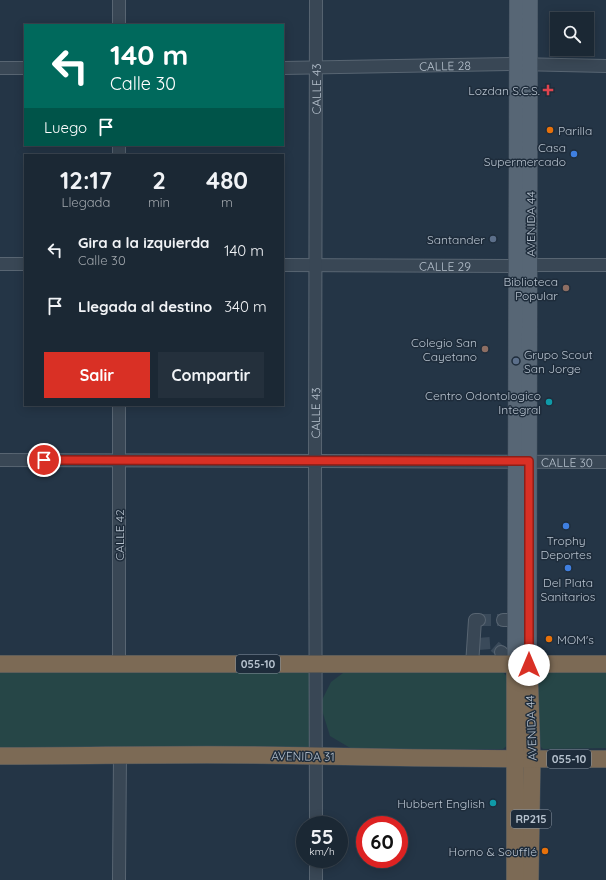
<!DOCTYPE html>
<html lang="es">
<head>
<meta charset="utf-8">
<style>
	body { margin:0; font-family:Quicksand,sans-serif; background:#24303c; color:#f1f3f6; height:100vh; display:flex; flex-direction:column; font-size:15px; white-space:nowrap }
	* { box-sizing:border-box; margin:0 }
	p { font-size:13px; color:#a0a6ac }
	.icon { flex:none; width:22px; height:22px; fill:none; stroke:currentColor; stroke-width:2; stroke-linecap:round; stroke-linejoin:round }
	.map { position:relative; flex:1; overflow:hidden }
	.sheet { position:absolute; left:24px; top:154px; width:260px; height:252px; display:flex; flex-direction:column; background:#1b2834; border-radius:0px; box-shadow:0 2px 10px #0003,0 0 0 1px #39444f }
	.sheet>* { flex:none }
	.top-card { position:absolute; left:24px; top:24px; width:260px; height:122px; border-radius:0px; box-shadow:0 2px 10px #0003,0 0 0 1px #39444f; background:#00695c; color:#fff; overflow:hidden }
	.controls { position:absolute; left:550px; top:12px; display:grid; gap:8px }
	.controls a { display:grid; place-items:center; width:44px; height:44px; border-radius:0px; background:#1b2834; box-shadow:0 2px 10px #0003,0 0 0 1px #39444f; font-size:20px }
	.speed { position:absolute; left:296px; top:816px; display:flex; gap:8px; font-size:20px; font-weight:700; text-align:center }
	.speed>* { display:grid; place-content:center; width:52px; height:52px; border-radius:50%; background:#1b2834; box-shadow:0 2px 10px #0003,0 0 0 1px #39444f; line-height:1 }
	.speed small { font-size:10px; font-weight:400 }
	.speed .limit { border:6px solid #d22; background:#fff; color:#111 }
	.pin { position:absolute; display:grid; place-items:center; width:34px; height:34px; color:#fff; margin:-17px; border:2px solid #fff; border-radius:50%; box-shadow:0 1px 4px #0007 }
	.me { position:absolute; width:44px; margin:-22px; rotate:0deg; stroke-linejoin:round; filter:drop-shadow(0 0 3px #0008) }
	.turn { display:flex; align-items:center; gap:14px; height:84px; padding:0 20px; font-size:18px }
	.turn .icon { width:52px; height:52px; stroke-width:2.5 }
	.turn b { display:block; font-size:28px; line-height:34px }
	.then { display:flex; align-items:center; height:38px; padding:0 20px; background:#0003; gap:8px; font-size:15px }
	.eta { display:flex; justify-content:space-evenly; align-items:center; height:68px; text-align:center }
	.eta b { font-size:24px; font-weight:700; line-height:28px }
	.button { display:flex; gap:8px; margin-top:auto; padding:8px 20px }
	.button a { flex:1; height:46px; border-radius:0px; background:#d93025; color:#fff; font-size:16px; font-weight:700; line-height:46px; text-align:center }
	.button a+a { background:#24303c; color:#f1f3f6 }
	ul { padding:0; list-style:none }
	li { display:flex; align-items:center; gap:12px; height:56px; padding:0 20px }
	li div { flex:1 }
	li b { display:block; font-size:15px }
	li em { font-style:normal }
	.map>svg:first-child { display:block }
	.green { fill:#264647 }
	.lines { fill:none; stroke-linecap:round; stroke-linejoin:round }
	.minor-tunnel { stroke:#3a4a5a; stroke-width:12; stroke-dasharray:12 6; stroke-linecap:butt }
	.minor-casing { stroke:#586572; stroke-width:14 }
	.major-casing { stroke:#43505e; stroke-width:16 }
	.highway-casing { stroke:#44525f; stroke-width:18 }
	.minor { stroke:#394755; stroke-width:12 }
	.major { stroke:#576675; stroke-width:15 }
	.highway { stroke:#7c6a55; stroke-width:17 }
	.route-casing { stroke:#8d1f18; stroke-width:10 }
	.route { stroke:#d93025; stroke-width:7 }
	.health-dot { fill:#e0444e; stroke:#1e2c3b; stroke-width:1.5 }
	.food-dot { fill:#e8710a; stroke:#1e2c3b; stroke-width:1.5 }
	.shop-dot { fill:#3f7fe0; stroke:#1e2c3b; stroke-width:1.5 }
	.service-dot { fill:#5c6f8a; stroke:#1e2c3b; stroke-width:1.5 }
	.education-dot { fill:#8d6e63; stroke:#1e2c3b; stroke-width:1.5 }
	.culture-dot { fill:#0f9aa8; stroke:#1e2c3b; stroke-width:1.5 }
	.labels { text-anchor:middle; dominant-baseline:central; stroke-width:3; stroke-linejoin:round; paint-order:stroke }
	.shield { fill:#1e2c3b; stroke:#8995a2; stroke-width:1 }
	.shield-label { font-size:11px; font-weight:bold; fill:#b7c2ce }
	.street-label { font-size:12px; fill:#b7c2ce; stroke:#1e2c3b }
	.poi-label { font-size:12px; fill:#b7c2ce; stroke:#1e2c3b; text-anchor:end }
</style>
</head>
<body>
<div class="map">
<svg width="606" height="880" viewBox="0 0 606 880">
	<rect width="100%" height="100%" fill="#243546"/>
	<!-- green -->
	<g class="green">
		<polygon points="0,669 311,669 310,747 0,747"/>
		<polygon points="347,670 501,670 509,679 509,744 503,749 352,749 330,736 320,704 331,682"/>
		<polygon points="543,671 606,671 606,748 543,749 536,742 536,677"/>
	</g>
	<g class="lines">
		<!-- minor-tunnel -->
		<g class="minor-tunnel">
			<polyline points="479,620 503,620"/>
			<polyline points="478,644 491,643 501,652"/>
		</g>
		<defs>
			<g id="minor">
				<polyline points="119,25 119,0"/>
				<polyline points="0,68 25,68"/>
				<path id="s1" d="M283,68L517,64L606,66"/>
				<polyline points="119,155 119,145"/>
				<polyline points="0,264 25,264"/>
				<path id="s2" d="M283,265L516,266L530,265H606"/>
				<path id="s3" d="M0,460L606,462"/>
				<polyline points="503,620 515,620"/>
				<polyline points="501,652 515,665"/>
				<polyline points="119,664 119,405"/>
				<polyline points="472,665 475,620 479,620"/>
				<path id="s4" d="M316,825L315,461L316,0"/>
				<polyline points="119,880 120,755"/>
				<polyline points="316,880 316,859"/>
			</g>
			<g id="major">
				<polyline points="515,665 517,0"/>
				<polyline points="529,665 530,0"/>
			</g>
			<g id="highway">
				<polyline points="0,664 606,664"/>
				<polyline points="529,665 532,759 530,880"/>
				<path d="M0,756C106,756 211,753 317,756C413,758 510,759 606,759"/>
				<polyline points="515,880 515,665"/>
			</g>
		</defs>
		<!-- minor casing -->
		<use href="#minor" class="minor-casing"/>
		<!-- major casing -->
		<use href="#major" class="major-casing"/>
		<!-- highway casing -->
		<use href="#highway" class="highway-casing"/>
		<!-- minor -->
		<use href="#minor" class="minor"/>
		<!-- major -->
		<use href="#major" class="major"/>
		<!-- highway -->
		<use href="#highway" class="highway"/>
	</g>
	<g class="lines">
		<defs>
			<polyline id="route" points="44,460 529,461 529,665"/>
		</defs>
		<!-- route casing -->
		<use href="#route" class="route-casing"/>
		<!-- route -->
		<use href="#route" class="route"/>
	</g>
	<!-- markers -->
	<path class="health-dot" d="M546 84h4v4h4v4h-4v4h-4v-4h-4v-4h4z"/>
	<g class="food-dot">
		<circle cx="550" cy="130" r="4"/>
		<circle cx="549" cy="639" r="4"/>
		<circle cx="545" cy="851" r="4"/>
	</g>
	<g class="shop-dot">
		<circle cx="574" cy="154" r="4"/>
		<circle cx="566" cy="526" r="4"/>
		<circle cx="568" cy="568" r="4"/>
	</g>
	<g class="service-dot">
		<circle cx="493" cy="239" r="4"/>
		<circle cx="516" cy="361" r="4"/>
	</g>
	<g class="education-dot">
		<circle cx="566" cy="288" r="4"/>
		<circle cx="485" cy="349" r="4"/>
	</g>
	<g class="culture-dot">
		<circle cx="549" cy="402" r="4"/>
		<circle cx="493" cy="803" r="4"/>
	</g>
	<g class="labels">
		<!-- shield labels -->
		<g class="shield">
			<rect x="236" y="655" width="44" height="18" rx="3"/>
			<rect x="547" y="750" width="44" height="18" rx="3"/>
			<rect x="511" y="810" width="40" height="18" rx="3"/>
		</g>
		<g class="shield-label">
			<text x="258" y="664">055-10</text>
			<text x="569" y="759">055-10</text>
			<text x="531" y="819">RP215</text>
		</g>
		<!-- street labels -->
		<g class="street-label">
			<text stroke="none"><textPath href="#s1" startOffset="162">CALLE 28</textPath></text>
			<text stroke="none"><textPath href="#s4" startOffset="736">CALLE 43</textPath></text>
			<text transform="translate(530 224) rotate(-90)">AVENIDA 44</text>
			<text stroke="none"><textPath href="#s2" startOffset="162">CALLE 29</textPath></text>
			<text stroke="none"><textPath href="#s4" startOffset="412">CALLE 43</textPath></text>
			<text stroke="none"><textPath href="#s3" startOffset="567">CALLE 30</textPath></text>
			<text transform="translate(119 535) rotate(-90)">CALLE 42</text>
			<text transform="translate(531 728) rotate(-92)">AVENIDA 44</text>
			<text transform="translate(303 756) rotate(1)">AVENIDA 31</text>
		</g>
		<!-- poi labels -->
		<g class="poi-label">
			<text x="540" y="90">Lozdan S.C.S.</text>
			<text x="558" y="130" text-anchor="start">Parilla</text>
			<text x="566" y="147">Casa<tspan x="566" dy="14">Supermercado</tspan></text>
			<text x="485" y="239">Santander</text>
			<text x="558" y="281">Biblioteca<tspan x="558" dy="14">Popular</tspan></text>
			<text x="477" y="342">Colegio San<tspan x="477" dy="14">Cayetano</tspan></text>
			<text x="524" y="354" text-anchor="start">Grupo Scout<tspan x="524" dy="14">San Jorge</tspan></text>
			<text x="541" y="395">Centro Odontologico<tspan x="541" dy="14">Integral</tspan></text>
			<text x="566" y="540" text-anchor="middle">Trophy<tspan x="566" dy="14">Deportes</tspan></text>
			<text x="568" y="582" text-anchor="middle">Del Plata<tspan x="568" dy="14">Sanitarios</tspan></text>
			<text x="557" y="639" text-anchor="start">MOM's</text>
			<text x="485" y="803">Hubbert English</text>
			<text x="537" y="851">Horno &amp; Soufflé</text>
		</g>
	</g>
</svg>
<div class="controls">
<a><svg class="icon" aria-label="search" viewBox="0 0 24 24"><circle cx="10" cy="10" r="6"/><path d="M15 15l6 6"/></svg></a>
</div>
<div class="speed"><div>55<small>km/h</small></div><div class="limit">60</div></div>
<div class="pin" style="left:44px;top:460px;background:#d93025"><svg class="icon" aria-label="arrive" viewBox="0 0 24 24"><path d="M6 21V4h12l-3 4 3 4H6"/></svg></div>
<svg class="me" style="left:529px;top:665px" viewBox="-20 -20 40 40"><circle r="19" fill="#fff"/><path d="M0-13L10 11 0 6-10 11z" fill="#d93025"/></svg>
<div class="top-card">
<div class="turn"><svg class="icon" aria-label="left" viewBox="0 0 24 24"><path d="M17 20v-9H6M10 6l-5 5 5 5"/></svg><div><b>140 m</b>Calle 30</div></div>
<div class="then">Luego<svg class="icon" aria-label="arrive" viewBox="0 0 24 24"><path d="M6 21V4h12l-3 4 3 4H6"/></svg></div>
</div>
<section class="sheet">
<div class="eta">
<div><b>12:17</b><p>Llegada</p></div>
<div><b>2</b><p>min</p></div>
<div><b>480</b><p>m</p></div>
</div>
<ul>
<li><svg class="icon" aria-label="left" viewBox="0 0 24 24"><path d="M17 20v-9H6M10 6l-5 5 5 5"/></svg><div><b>Gira a la izquierda</b><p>Calle 30</p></div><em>140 m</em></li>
<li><svg class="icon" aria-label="arrive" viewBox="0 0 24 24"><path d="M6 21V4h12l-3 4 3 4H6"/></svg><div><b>Llegada al destino</b></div><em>340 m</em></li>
</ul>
<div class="button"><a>Salir</a><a>Compartir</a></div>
</section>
</div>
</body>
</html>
